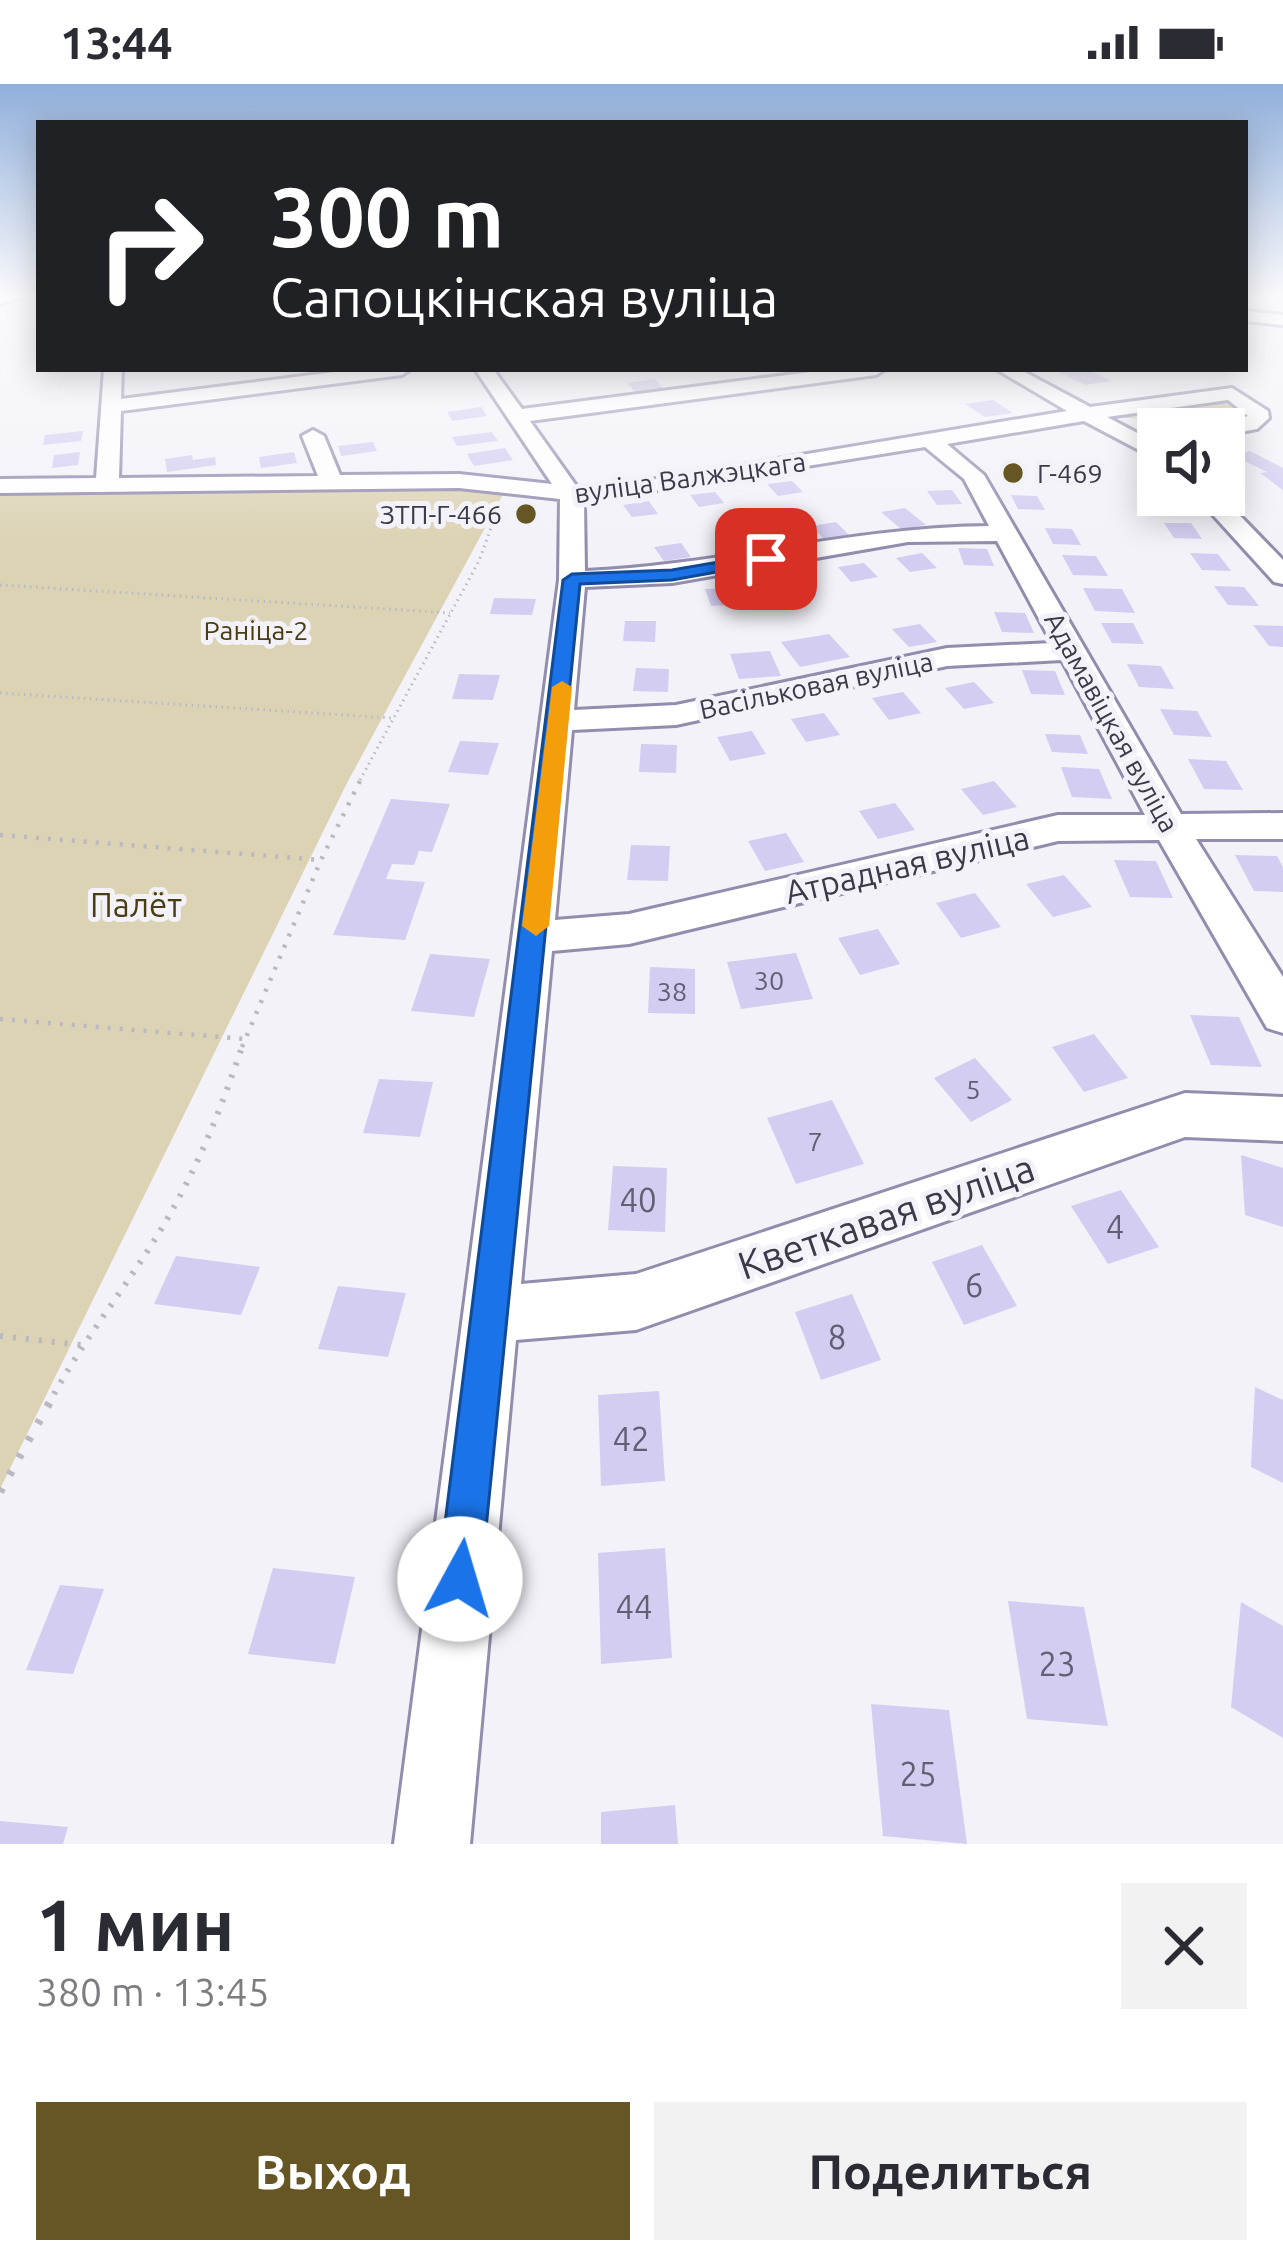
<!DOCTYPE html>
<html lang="ru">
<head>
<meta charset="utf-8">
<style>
	body { margin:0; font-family:Ubuntu,sans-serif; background:#f2f2f3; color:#2b2b33; height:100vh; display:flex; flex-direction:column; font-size:45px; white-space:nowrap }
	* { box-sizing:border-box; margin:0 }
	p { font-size:39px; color:#7c7c81 }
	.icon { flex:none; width:66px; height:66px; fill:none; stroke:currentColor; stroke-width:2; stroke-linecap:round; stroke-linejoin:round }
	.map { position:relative; height:1760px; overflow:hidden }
	.side { display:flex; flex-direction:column; background:#fff; flex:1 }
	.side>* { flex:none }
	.guide { position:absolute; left:36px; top:36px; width:1212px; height:252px; border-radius:0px; box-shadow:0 6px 30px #0003; background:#202124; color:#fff; overflow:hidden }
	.tools { position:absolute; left:1137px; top:324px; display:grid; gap:24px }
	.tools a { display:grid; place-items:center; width:108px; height:108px; border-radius:0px; background:#fff; box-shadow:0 6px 30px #0003; font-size:60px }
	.pin { position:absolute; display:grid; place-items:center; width:102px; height:102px; color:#fff; margin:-51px; border-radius:24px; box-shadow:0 6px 18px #0006 }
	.me { position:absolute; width:132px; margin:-66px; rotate:6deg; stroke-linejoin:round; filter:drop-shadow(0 0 9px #0008) }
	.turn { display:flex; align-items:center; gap:42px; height:252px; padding:0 36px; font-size:54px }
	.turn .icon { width:156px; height:156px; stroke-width:2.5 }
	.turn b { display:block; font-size:84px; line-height:102px }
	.round { display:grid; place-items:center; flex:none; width:126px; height:126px; border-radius:0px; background:#f2f2f3 }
	.summary { display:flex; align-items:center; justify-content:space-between; height:204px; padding:0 36px }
	h1 { font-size:72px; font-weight:600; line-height:90px }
	.primary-button { display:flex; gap:24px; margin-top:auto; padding:24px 36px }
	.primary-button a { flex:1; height:138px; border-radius:0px; background:#655623; color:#fff; font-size:48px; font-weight:600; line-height:138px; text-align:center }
	.primary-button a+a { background:#f2f2f3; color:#2b2b33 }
	.status { display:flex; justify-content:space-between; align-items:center; height:84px; padding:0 60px; background:#fff; direction:ltr }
	.status svg { height:33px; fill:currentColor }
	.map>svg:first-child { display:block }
	.green { fill:#dcd3b4 }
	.building { fill:#d3cdf1 }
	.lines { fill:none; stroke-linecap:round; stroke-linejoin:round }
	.minor-casing { stroke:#928cad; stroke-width:6 }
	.path-far3 { stroke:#bab9c2; stroke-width:3; stroke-dasharray:1.5 4.5; stroke-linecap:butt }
	.path-far2 { stroke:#bab9c2; stroke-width:4.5; stroke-dasharray:3 9; stroke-linecap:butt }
	.path-far1 { stroke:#bab9c2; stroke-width:6; stroke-dasharray:3 10; stroke-linecap:butt }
	.path { stroke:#bab9c2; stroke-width:8; stroke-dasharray:4.5 15; stroke-linecap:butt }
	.minor { fill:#fff; fill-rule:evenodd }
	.route { fill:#1a73e8; stroke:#114b97; stroke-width:3 }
	.slow { fill:#f59e0b }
	.poi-dot { fill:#655623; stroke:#f3f2f9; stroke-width:4.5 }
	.labels { text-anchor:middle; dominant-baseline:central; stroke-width:10; stroke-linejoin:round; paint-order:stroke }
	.far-poi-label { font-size:27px; fill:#3c3a48; stroke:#f3f2f9; text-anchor:start }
	.far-street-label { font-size:27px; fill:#3c3a48; stroke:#f3f2f9 }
	.far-park-label { font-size:27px; fill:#4a3d12; stroke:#f3f2f9 }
	.number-label { font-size:27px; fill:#625f72 }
	.street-label { font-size:33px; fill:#3c3a48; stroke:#f3f2f9 }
	.park-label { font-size:33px; fill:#4a3d12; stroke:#f3f2f9 }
	.near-number-label { font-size:33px; fill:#625f72 }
	.near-street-label { font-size:39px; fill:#3c3a48; stroke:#f3f2f9 }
</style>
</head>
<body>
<div class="status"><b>13:44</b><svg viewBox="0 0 49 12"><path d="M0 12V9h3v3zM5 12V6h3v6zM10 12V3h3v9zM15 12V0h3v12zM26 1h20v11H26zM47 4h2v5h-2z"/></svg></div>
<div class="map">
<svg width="1283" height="1760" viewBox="0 0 1283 1760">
	<rect width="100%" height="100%" fill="#f3f2f9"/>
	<!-- green -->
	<g class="green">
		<polygon points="1215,317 1246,325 1253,333 1234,340 1220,334 1193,342 1114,332"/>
		<polygon points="512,394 347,699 0,1405 0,403"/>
	</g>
	<!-- building -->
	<g class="building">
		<polygon points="1070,285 1087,285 1112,297 1085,301 1057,287"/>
		<polygon points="655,295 664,306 636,309 627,299"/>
		<polygon points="993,316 1013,329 985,333 965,320"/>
		<polygon points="481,323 487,332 452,337 447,328"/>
		<polygon points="83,347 81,357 43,361 45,351"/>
		<polygon points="492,348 498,357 457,362 452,353"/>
		<polygon points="373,358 377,367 341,372 338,362"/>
		<polygon points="505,364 513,376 474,382 467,370"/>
		<polygon points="1250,367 1283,384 1283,406 1260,389 1267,388 1232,371"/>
		<polygon points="80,368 78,381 52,384 54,371"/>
		<polygon points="294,368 297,379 261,384 259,373"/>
		<polygon points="192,371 193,376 215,373 216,381 167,388 165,375"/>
		<polygon points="792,397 803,408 778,412 767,400"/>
		<polygon points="952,406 962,420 937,421 927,407"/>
		<polygon points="715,408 724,419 699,423 690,411"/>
		<polygon points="1011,411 1037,412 1045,426 1018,425"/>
		<polygon points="1139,412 1165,412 1176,427 1149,426"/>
		<polygon points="649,417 658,430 632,433 623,421"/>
		<polygon points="905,424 926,441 901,445 881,428"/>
		<polygon points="836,438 849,451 824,455 812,442"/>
		<polygon points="1164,439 1191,439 1202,455 1174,454"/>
		<polygon points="1045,444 1072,445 1081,461 1053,460"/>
		<polygon points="759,449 770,462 743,466 733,452"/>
		<polygon points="681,459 691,473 664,477 654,463"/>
		<polygon points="958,464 987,465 994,482 964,481"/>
		<polygon points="922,469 937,484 910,488 896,474"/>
		<polygon points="1190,469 1218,470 1231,487 1202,486"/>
		<polygon points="1062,471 1096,472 1108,492 1073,491"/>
		<polygon points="864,479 878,493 851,498 838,483"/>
		<polygon points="793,494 806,509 777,514 765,498"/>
		<polygon points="1214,502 1244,503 1259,522 1228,521"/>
		<polygon points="735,504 741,520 711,522 705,505"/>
		<polygon points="1083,504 1122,505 1135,529 1095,527"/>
		<polygon points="494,514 536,515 532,531 490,530"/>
		<polygon points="994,528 1025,529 1034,549 1002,548"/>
		<polygon points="625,537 656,537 655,558 623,557"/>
		<polygon points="1101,539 1133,539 1144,560 1112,559"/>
		<polygon points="920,540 937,558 909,563 892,545"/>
		<polygon points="1253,541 1283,542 1283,563 1269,562"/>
		<polygon points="829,550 850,573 800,583 781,558"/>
		<polygon points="770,567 781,592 739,595 730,570"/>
		<polygon points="1127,580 1161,582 1174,605 1139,603"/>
		<polygon points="636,584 669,585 668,608 633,607"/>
		<polygon points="1022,586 1055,587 1065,611 1031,610"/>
		<polygon points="459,590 500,591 493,616 452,615"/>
		<polygon points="974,598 994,619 964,625 945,604"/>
		<polygon points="903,608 921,629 889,636 872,614"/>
		<polygon points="1160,625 1197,627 1212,653 1174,651"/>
		<polygon points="824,629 840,651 806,658 791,635"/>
		<polygon points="752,647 766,670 730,677 717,653"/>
		<polygon points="1045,650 1080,651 1088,670 1052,668"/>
		<polygon points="460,657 499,659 488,691 448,688"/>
		<polygon points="641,660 677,661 676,689 639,688"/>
		<polygon points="1188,675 1226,677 1243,706 1204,705"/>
		<polygon points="1061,683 1099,685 1112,715 1072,713"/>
		<polygon points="994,697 1017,723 983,731 961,705"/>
		<polygon points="391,715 450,720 432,768 419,767 414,781 392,780 386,795 425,798 405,856 333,851"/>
		<polygon points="895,719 915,746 878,755 859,727"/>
		<polygon points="786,749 804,778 765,787 748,757"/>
		<polygon points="631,761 670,762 668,797 627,796"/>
		<polygon points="1235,771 1277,772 1283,783 1283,808 1254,807"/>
		<polygon points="1114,776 1156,777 1173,814 1130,813"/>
		<polygon points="1064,791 1092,823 1053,833 1026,800"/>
		<polygon points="975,809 1001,843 961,854 936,819"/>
		<polygon points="878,845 900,880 860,891 838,854"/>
		<polygon points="796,869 813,915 741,925 727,878"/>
		<polygon points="430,870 490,875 474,933 411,927"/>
		<polygon points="650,883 695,885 695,930 648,929"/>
		<polygon points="1190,931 1239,933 1262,983 1211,981"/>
		<polygon points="1094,950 1128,994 1084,1008 1052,963"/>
		<polygon points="975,974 1012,1016 971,1038 934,994"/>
		<polygon points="379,995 433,998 420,1053 363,1049"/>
		<polygon points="832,1016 864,1080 796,1100 767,1034"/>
		<polygon points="1241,1071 1283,1084 1283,1143 1245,1131"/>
		<polygon points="613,1082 667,1084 665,1148 608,1146"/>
		<polygon points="1121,1106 1159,1163 1108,1180 1071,1122"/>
		<polygon points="982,1161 1017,1222 964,1241 932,1178"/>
		<polygon points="176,1172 260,1183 241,1231 154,1220"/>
		<polygon points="338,1202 406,1209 388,1273 318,1265"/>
		<polygon points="852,1210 881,1276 821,1296 795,1228"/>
		<polygon points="1255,1303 1283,1316 1283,1399 1251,1383"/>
		<polygon points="659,1307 665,1397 601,1402 598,1311"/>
		<polygon points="665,1464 672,1574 601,1580 598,1469"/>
		<polygon points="273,1484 355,1493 335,1580 248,1570"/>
		<polygon points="60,1501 104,1505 73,1590 26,1586"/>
		<polygon points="1008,1517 1084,1523 1108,1642 1027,1635"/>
		<polygon points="1241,1518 1283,1542 1283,1654 1231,1623"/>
		<polygon points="871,1620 949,1626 967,1760 883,1752"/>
		<polygon points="675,1721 678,1760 601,1760 601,1728"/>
		<polygon points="0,1737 68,1743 63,1760 0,1760"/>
	</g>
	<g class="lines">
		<defs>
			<g id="minor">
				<polygon points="0,211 30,211 0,220"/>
				<polygon points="1245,227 1283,231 1283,241 1245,237"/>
				<path d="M104,285H122L121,315L358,285H411L402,291L121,327L119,394L318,392L302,352L313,346L324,352L340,391L459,390L552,400L475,285H493L522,325L833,285H885L876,291L530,337L577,403L596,405L1067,327L996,285H1019L1090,323L1232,304L1268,327L1269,334L1257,345L1224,351V345H1210L1248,332L1228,316L1107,333L1158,360V376L1084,337L947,360L984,391L1181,730L1283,729V755H1196L1283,893V949L1267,944L1159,756L1058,757L629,860L552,867L521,1200L636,1190L1185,1009L1283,1013V1057L1185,1053L636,1246L516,1256L470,1760H394L559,496L560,415L459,404L0,409V395L96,394ZM925,363L964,395L989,442C852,443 722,481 585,487L584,418ZM997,457L1052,559L947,564L676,621L574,626L585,503L672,499L908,458ZM1062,576L1145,731H1058L629,830L555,836L572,646L676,641L947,582Z"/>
				<polygon points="1195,411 1220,411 1283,476 1283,500 1274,498"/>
			</g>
		</defs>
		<!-- minor casing -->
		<use href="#minor" class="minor-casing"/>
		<!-- path-far3 -->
		<g class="path-far3">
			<polyline points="1163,341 1199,343"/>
			<polyline points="0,501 450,529"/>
			<polyline points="0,609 391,634"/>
			<polyline points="360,696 479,477 499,422"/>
		</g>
		<!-- path-far2 -->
		<g class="path-far2">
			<polyline points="0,751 321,776"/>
			<polyline points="0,935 245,955"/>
			<polyline points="242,963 321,776 362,693"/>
		</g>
		<!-- path-far1 -->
		<g class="path-far1">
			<polyline points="0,1252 81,1261"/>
			<path d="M54,1310C89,1247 135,1192 170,1130C201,1076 223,1019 243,960"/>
		</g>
		<!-- path -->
		<polyline class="path" points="0,1408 56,1307"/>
		<!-- minor -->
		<use href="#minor" class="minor"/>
	</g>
	<!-- sky -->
	<linearGradient id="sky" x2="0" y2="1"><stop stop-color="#90afdb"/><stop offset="0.46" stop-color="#faf9fc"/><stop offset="1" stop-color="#faf9fc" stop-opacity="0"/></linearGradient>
	<rect width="1283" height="458" fill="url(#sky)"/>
	<!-- route -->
	<polygon class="route" points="766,470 772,471 772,478 672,496 580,500 481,1495 475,1510 460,1517 445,1510 438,1495 563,496 572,490 672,486"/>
	<!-- slow -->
	<polygon class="slow" points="562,597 572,603 549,842 536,852 522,842 552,603"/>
	<!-- markers -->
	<g class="poi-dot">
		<circle cx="1013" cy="389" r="12"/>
		<circle cx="526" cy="430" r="12"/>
	</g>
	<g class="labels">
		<!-- far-poi labels -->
		<g class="far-poi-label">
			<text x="1037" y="389">Г-469</text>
			<text x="502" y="430" text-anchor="end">ЗТП-Г-466</text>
		</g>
		<!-- far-street labels -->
		<g class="far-street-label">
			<text transform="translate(690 393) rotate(-8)">вуліца Валжэцкага</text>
			<text transform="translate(816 601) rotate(-12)">Васільковая вуліца</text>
			<text transform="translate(1112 638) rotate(61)">Адамавіцкая вуліца</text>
		</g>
		<!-- far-park labels -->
		<g class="far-park-label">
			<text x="256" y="546">Раніца-2</text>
		</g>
		<!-- number labels -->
		<g class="number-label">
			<text x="769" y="896">30</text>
			<text x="672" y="907">38</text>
			<text x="973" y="1005">5</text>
			<text x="815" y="1057">7</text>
		</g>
		<!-- street labels -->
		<g class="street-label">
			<text transform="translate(907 780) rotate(-13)">Атрадная вуліца</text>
		</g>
		<!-- park labels -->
		<g class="park-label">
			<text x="136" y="820">Палёт</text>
		</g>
		<!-- near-number labels -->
		<g class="near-number-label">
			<text x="638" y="1115">40</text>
			<text x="1115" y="1142">4</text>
			<text x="974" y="1200">6</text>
			<text x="837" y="1252">8</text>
			<text x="631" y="1354">42</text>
			<text x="634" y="1522">44</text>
			<text x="1057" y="1579">23</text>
			<text x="918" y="1689">25</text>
		</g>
		<!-- near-street labels -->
		<g class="near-street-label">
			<text transform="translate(886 1132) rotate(-19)">Кветкавая вуліца</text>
		</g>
	</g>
</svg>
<div class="tools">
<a><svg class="icon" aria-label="sound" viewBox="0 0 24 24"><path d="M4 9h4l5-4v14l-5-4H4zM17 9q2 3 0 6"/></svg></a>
</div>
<div class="pin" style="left:766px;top:475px;background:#d93025"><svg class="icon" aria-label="arrive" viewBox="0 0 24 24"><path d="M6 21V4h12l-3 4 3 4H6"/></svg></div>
<svg class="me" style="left:460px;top:1495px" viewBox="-20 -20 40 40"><circle r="19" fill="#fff"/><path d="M0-13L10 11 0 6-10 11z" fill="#1a73e8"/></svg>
<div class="guide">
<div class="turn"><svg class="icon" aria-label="right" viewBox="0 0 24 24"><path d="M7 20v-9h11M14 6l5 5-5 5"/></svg><div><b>300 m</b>Сапоцкінская вуліца</div></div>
</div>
</div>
<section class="side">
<div class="summary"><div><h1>1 мин</h1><p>380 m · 13:45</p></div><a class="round"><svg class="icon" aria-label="close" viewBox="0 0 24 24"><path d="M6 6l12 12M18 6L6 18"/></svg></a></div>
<div class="primary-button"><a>Выход</a><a>Поделиться</a></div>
</section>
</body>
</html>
